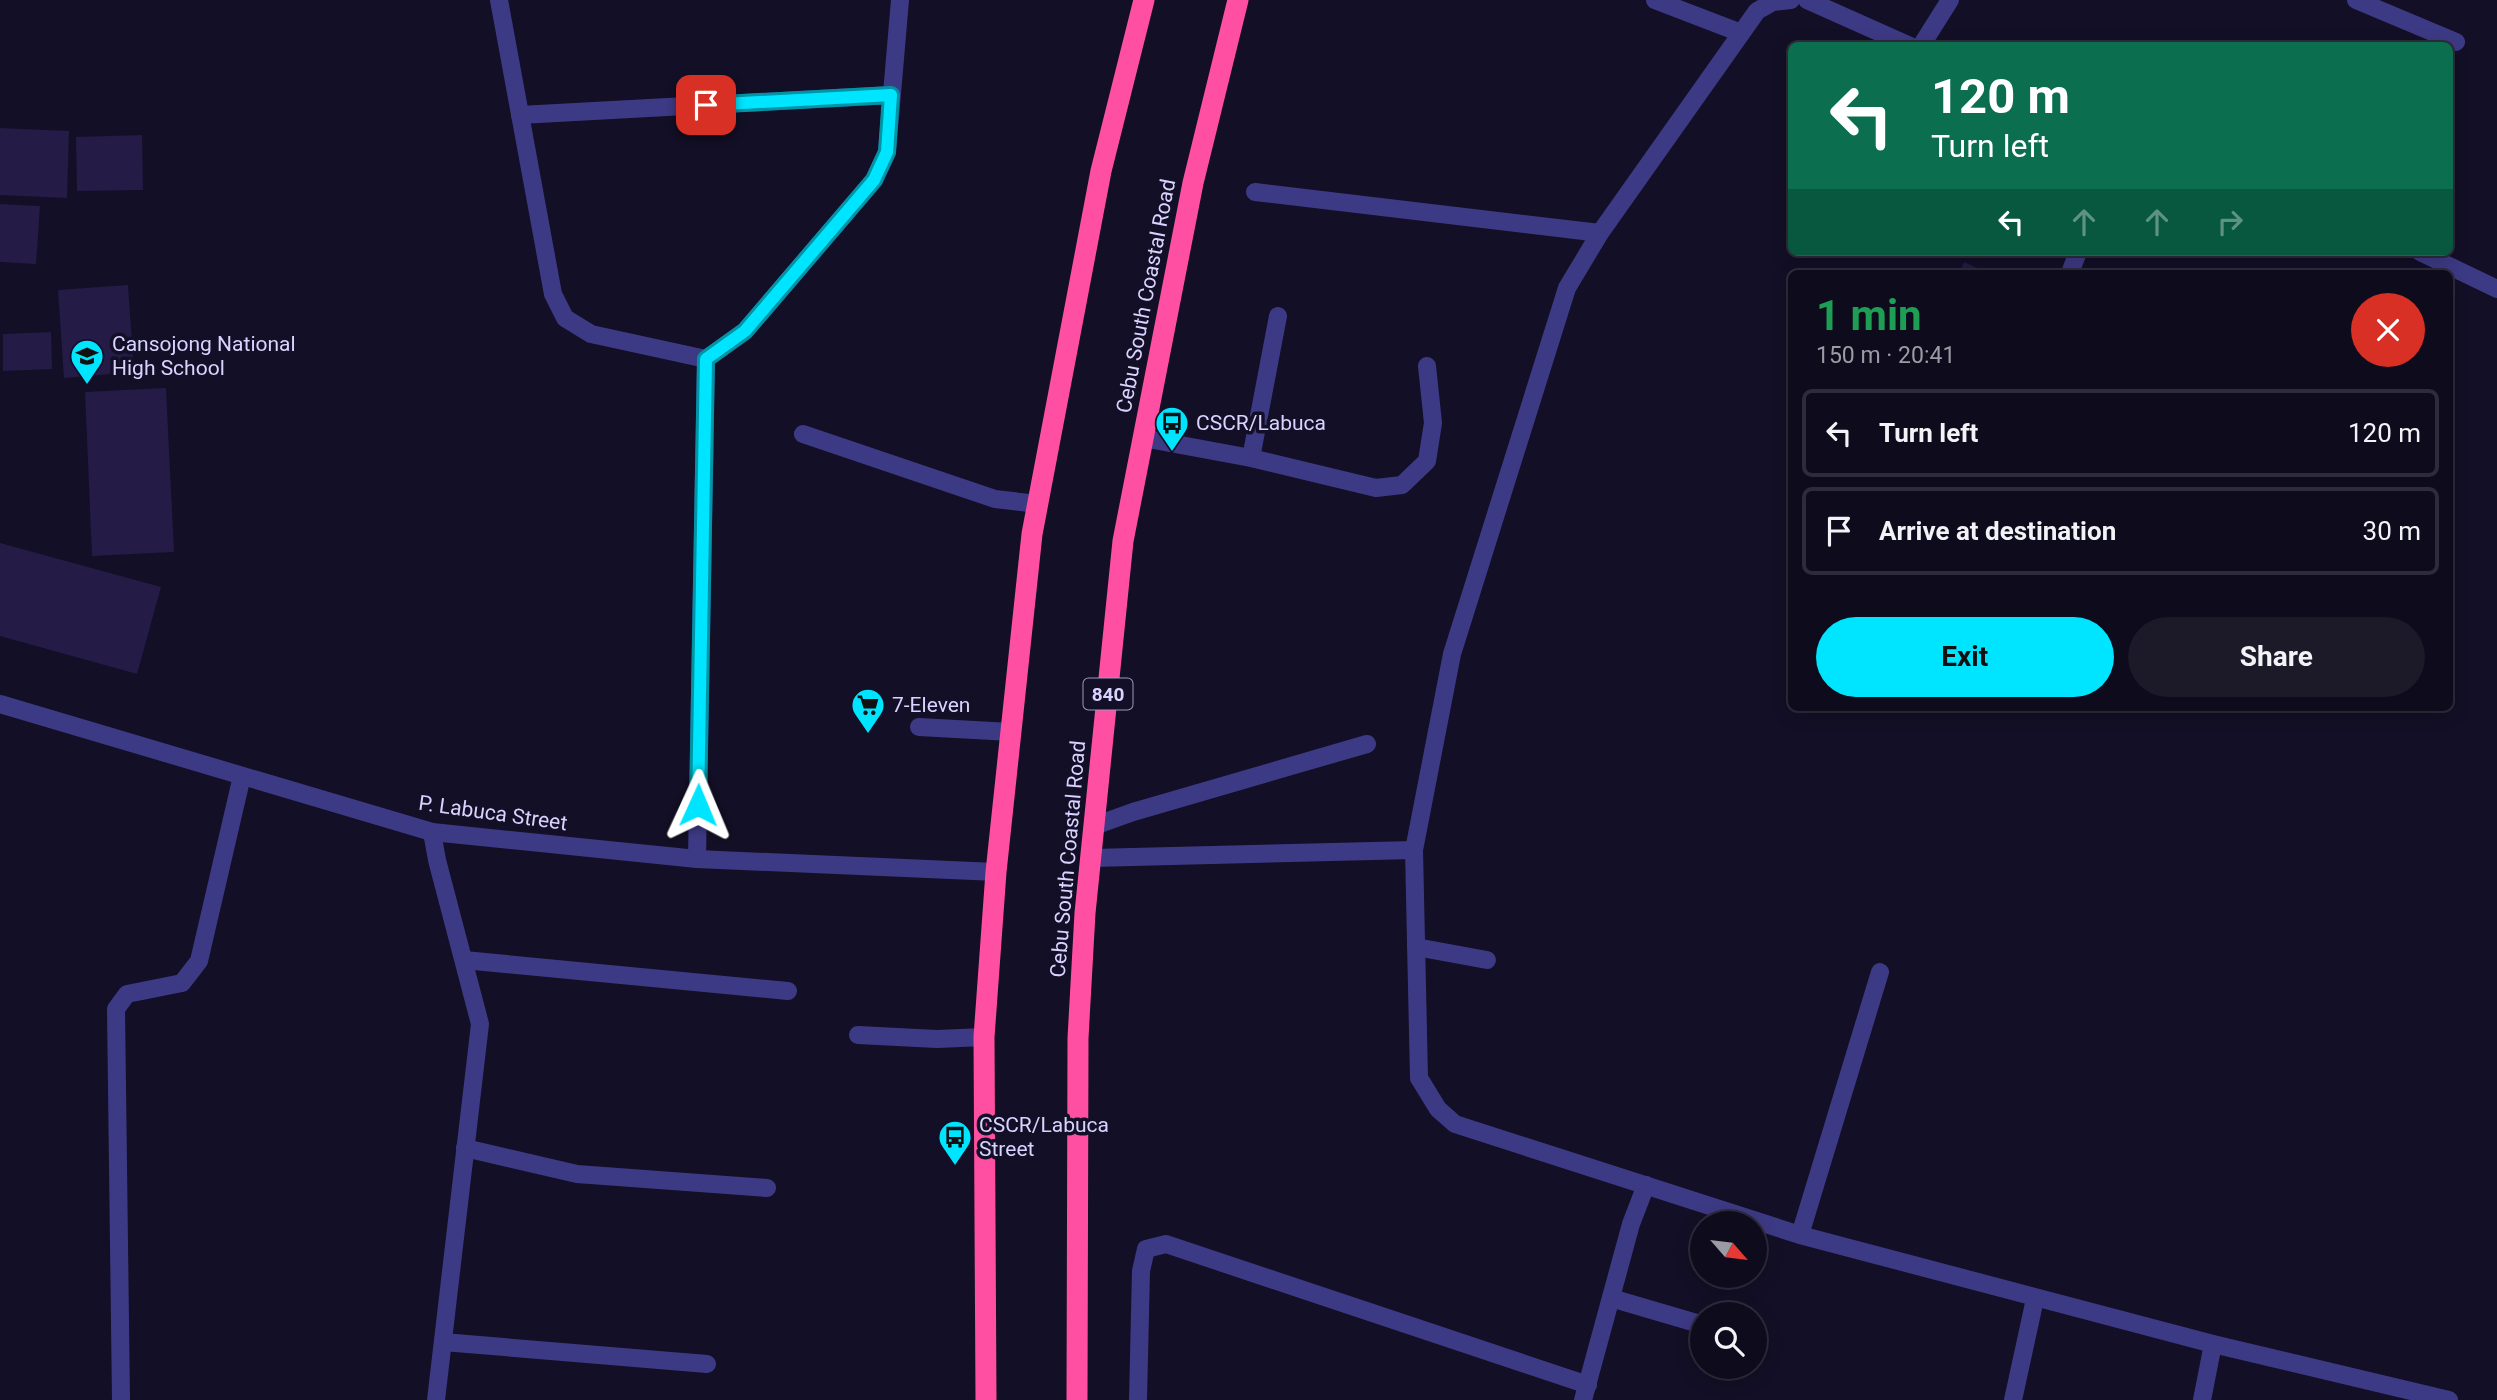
<!DOCTYPE html>
<html lang="en">
<head>
<meta charset="utf-8">
<style>
	body { margin:0; font-family:Roboto,sans-serif; background:#1c1929; color:#f1f3f6; height:100vh; display:flex; flex-direction:column; font-size:26px; white-space:nowrap }
	* { box-sizing:border-box; margin:0 }
	p { font-size:23px; color:#9b9ba3 }
	.icon { flex:none; width:38px; height:38px; fill:none; stroke:currentColor; stroke-width:2; stroke-linecap:round; stroke-linejoin:round }
	.map { position:relative; flex:1; overflow:hidden }
	.side { position:absolute; left:1788px; top:270px; width:665px; height:441px; display:flex; flex-direction:column; background:#0e0b1c; border-radius:10px; box-shadow:0 4px 18px #0003,0 0 0 2px #2e2b3b }
	.side>* { flex:none }
	.top-card { position:absolute; left:1788px; top:42px; width:665px; height:214px; border-radius:10px; box-shadow:0 4px 18px #0003,0 0 0 2px #2e2b3b; background:#0b6e4f; color:#fff; overflow:hidden }
	.needle { width:46px; rotate:118deg }
	.fabs { position:absolute; left:1690px; top:1211px; display:grid; gap:14px }
	.fabs a { display:grid; place-items:center; width:77px; height:77px; border-radius:50%; background:#0e0b1c; box-shadow:0 4px 18px #0003,0 0 0 2px #2e2b3b; font-size:35px }
	.pin { position:absolute; display:grid; place-items:center; width:60px; height:60px; color:#fff; margin:-30px; border-radius:14px; box-shadow:0 4px 10px #0006 }
	.me { position:absolute; width:77px; margin:-38px; rotate:1deg; stroke-linejoin:round; filter:drop-shadow(0 0 5px #0008) }
	.turn { display:flex; align-items:center; gap:24px; height:147px; padding:0 28px; font-size:32px }
	.turn .icon { width:91px; height:91px; stroke-width:2.5 }
	.turn b { display:block; font-size:49px; line-height:60px }
	.lanes { display:flex; align-items:center; height:66px; padding:0 28px; background:#0003; justify-content:center; gap:35px; direction:ltr }
	.lanes .off { opacity:.35 }
	.round { display:grid; place-items:center; flex:none; width:74px; height:74px; border-radius:37px; background:#1c1929 }
	.overview { display:flex; align-items:center; justify-content:space-between; height:119px; padding:0 28px }
	h1 { font-size:42px; font-weight:700; line-height:52px; color:#1e9e55 }
	.button { display:flex; gap:14px; margin-top:auto; padding:14px 28px }
	.button a { flex:1; height:80px; border-radius:42px; background:#00e5ff; color:#111; font-size:28px; font-weight:700; line-height:80px; text-align:center }
	.button a+a { background:#1c1929; color:#f1f3f6 }
	ul { padding:0; list-style:none }
	li { display:flex; align-items:center; gap:21px; height:88px; margin:0 14px 10px; padding:0 14px; border:4px solid #2e2b3b; border-radius:10px }
	li div { flex:1 }
	li b { display:block; font-size:26px }
	li em { font-style:normal }
	.map>svg:first-child { display:block }
	.building { fill:#241b47 }
	.lines { fill:none; stroke-linecap:round; stroke-linejoin:round }
	.minor { stroke:#3d3a85; stroke-width:18 }
	.highway { stroke:#ff4fa3; stroke-width:21 }
	.route-casing { stroke:#0095a6; stroke-width:18 }
	.route { stroke:#00e5ff; stroke-width:12 }
	.labels { text-anchor:middle; dominant-baseline:central; stroke-width:7; stroke-linejoin:round; paint-order:stroke }
	.shield { fill:#130f26; stroke:#9e99be; stroke-width:2 }
	.shield-label { font-size:19px; font-weight:bold; fill:#d9d4ff }
	.street-label { font-size:21px; fill:#d9d4ff; stroke:#130f26 }
	.poi-label { font-size:21px; fill:#d9d4ff; stroke:#130f26; text-anchor:start }
</style>
</head>
<body>
<div class="map">
<svg width="2497" height="1400" viewBox="0 0 2497 1400">
	<rect width="100%" height="100%" fill="#130f26"/>
	<!-- building -->
	<g class="building">
		<polygon points="0,128 69,131 67,198 0,195"/>
		<polygon points="142,135 143,190 77,191 76,137"/>
		<polygon points="0,204 40,206 36,264 0,262"/>
		<polygon points="1964,262 1989,273 1959,273"/>
		<polygon points="128,285 134,372 64,378 58,290"/>
		<polygon points="51,332 52,369 3,371 3,334"/>
		<polygon points="166,388 174,552 92,556 85,392"/>
		<polygon points="0,543 161,587 137,674 0,636"/>
	</g>
	<g class="lines">
		<!-- minor -->
		<g class="minor">
			<polyline points="499,0 553,294 565,318 591,334 706,359"/>
			<polyline points="1655,0 1741,33"/>
			<polyline points="1791,0 1773,2 1757,11 1600,233 1567,288 1452,654 1414,850 1419,1078 1438,1109 1455,1124 1800,1235 2213,1344 2449,1400"/>
			<polyline points="1807,0 1910,46"/>
			<polyline points="2356,0 2456,42"/>
			<polyline points="1921,46 1950,0"/>
			<polyline points="520,115 891,95"/>
			<polyline points="1255,192 1600,233"/>
			<polyline points="2420,252 2497,289"/>
			<polyline points="2070,273 2078,252"/>
			<polyline points="803,434 995,499 1038,504"/>
			<polyline points="1143,438 1251,458 1376,488 1402,485 1427,461 1433,423 1427,366"/>
			<polyline points="1251,458 1278,316"/>
			<polyline points="0,704 432,832 697,859 996,872"/>
			<polyline points="919,727 1011,732"/>
			<polyline points="1094,826 1133,812 1367,744"/>
			<polyline points="432,832 437,860 480,1024 436,1400"/>
			<polyline points="1092,858 1414,850"/>
			<polyline points="697,859 706,359 745,331 874,180 887,152 900,0"/>
			<polyline points="1416,947 1487,960"/>
			<polyline points="464,960 788,991"/>
			<polyline points="858,1035 937,1039 984,1037"/>
			<polyline points="465,1148 577,1174 767,1188"/>
			<polyline points="1800,1235 1880,972"/>
			<polyline points="1611,1298 1703,1325"/>
			<polyline points="443,1342 707,1364"/>
			<polyline points="121,1400 116,1009 127,994 182,983 199,961 242,776"/>
			<polyline points="1138,1400 1141,1271 1146,1249 1166,1244 1588,1385"/>
			<polyline points="1583,1400 1631,1224 1646,1185"/>
			<polyline points="2013,1400 2035,1299"/>
			<polyline points="2202,1400 2213,1344"/>
		</g>
		<!-- highway -->
		<g class="highway">
			<polyline points="986,1400 984,1037 996,872 1032,534 1101,171 1144,0"/>
			<polyline points="1077,1400 1078,1038 1085,913 1123,541 1193,183 1238,0"/>
		</g>
	</g>
	<g class="lines">
		<defs>
			<polyline id="route" points="698,805 706,359 745,331 874,180 887,152 891,95 706,105"/>
		</defs>
		<!-- route casing -->
		<use href="#route" class="route-casing"/>
		<!-- route -->
		<use href="#route" class="route"/>
	</g>
	<!-- icons -->
	<defs>
		<symbol id="school-pin" viewBox="-11 -11 22 30"><path d="M0 17L-7.5 6A9.5 9.5 0 1 1 7.5 6Z" fill="#00e5ff" stroke="#130f26"/><path d="M0-5L7-2L0 1L-7-2ZM-4 1L0 2.5L4 1V4Q0 6-4 4Z" fill="#111"/></symbol>
		<symbol id="bus-pin" viewBox="-11 -11 22 30"><path d="M0 17L-7.5 6A9.5 9.5 0 1 1 7.5 6Z" fill="#00e5ff" stroke="#130f26"/><path d="M-5-6H5V4H4V6H2V4H-2V6H-4V4H-5ZM-3.5-4V0h7V-4ZM-3.5 1.2v1.5H-2V1.2ZM2 1.2v1.5H3.5V1.2Z" fill="#111"/></symbol>
		<symbol id="supermarket-pin" viewBox="-11 -11 22 30"><path d="M0 17L-7.5 6A9.5 9.5 0 1 1 7.5 6Z" fill="#00e5ff" stroke="#130f26"/><path d="M-6-5.5h2.5l.6 2H6L4.5 2H-2.5L-4.4-4H-6ZM-1.5 3.2a1.3 1.3 0 1 0 .1 0ZM3 3.2a1.3 1.3 0 1 0 .1 0Z" fill="#111"/></symbol>
	</defs>
	<g fill-rule="evenodd">
		<use href="#school-pin" x="68" y="337" width="38" height="52"/>
		<use href="#bus-pin" x="1153" y="404" width="38" height="52"/>
		<use href="#supermarket-pin" x="849" y="686" width="38" height="52"/>
		<use href="#bus-pin" x="936" y="1118" width="38" height="52"/>
	</g>
	<g class="labels">
		<!-- shield labels -->
		<rect class="shield" x="1083.5" y="678.5" width="49" height="31" rx="5"/>
		<g class="shield-label">
			<text x="1108" y="694">840</text>
		</g>
		<!-- street labels -->
		<g class="street-label">
			<text transform="translate(1146 296) rotate(-79)">Cebu South Coastal Road</text>
			<text transform="translate(493 813) rotate(8)">P. Labuca Street</text>
			<text transform="translate(1068 859) rotate(-85)">Cebu South Coastal Road</text>
		</g>
		<!-- poi labels -->
		<g class="poi-label">
			<text x="112" y="344">Cansojong National<tspan x="112" dy="24">High School</tspan></text>
			<text x="1196" y="423">CSCR/Labuca</text>
			<text x="892" y="705">7-Eleven</text>
			<text x="979" y="1125">CSCR/Labuca<tspan x="979" dy="24">Street</tspan></text>
		</g>
	</g>
</svg>
<div class="fabs">
<a><svg class="needle" viewBox="-14 -14 28 28"><path d="M0-13l5 13h-10z" fill="#e53935"/><path d="M0 13l5-13h-10z" fill="#9b9ba3"/></svg></a>
<a><svg class="icon" aria-label="search" viewBox="0 0 24 24"><circle cx="10" cy="10" r="6"/><path d="M15 15l6 6"/></svg></a>
</div>
<div class="pin" style="left:706px;top:105px;background:#d93025"><svg class="icon" aria-label="arrive" viewBox="0 0 24 24"><path d="M6 21V4h12l-3 4 3 4H6"/></svg></div>
<svg class="me" style="left:698px;top:805px" viewBox="-20 -20 40 40"><path d="M0-17L14 15 0 8-14 15z" fill="#00e5ff" stroke="#fff" stroke-width="4"/></svg>
<div class="top-card">
<div class="turn"><svg class="icon" aria-label="left" viewBox="0 0 24 24"><path d="M17 20v-9H6M10 6l-5 5 5 5"/></svg><div><b>120 m</b>Turn left</div></div>
<div class="lanes"><svg class="icon" aria-label="left" viewBox="0 0 24 24"><path d="M17 20v-9H6M10 6l-5 5 5 5"/></svg><svg class="icon off" aria-label="ahead" viewBox="0 0 24 24"><path d="M12 20V5M6 11l6-6 6 6"/></svg><svg class="icon off" aria-label="ahead" viewBox="0 0 24 24"><path d="M12 20V5M6 11l6-6 6 6"/></svg><svg class="icon off" aria-label="right" viewBox="0 0 24 24"><path d="M7 20v-9h11M14 6l5 5-5 5"/></svg></div>
</div>
<section class="side">
<div class="overview"><div><h1>1 min</h1><p>150 m · 20:41</p></div><a class="round" style="background:#d93025;color:#fff"><svg class="icon" aria-label="close" viewBox="0 0 24 24"><path d="M6 6l12 12M18 6L6 18"/></svg></a></div>
<ul>
<li><svg class="icon" aria-label="left" viewBox="0 0 24 24"><path d="M17 20v-9H6M10 6l-5 5 5 5"/></svg><div><b>Turn left</b></div><em>120 m</em></li>
<li><svg class="icon" aria-label="arrive" viewBox="0 0 24 24"><path d="M6 21V4h12l-3 4 3 4H6"/></svg><div><b>Arrive at destination</b></div><em>30 m</em></li>
</ul>
<div class="button"><a>Exit</a><a>Share</a></div>
</section>
</div>
</body>
</html>
